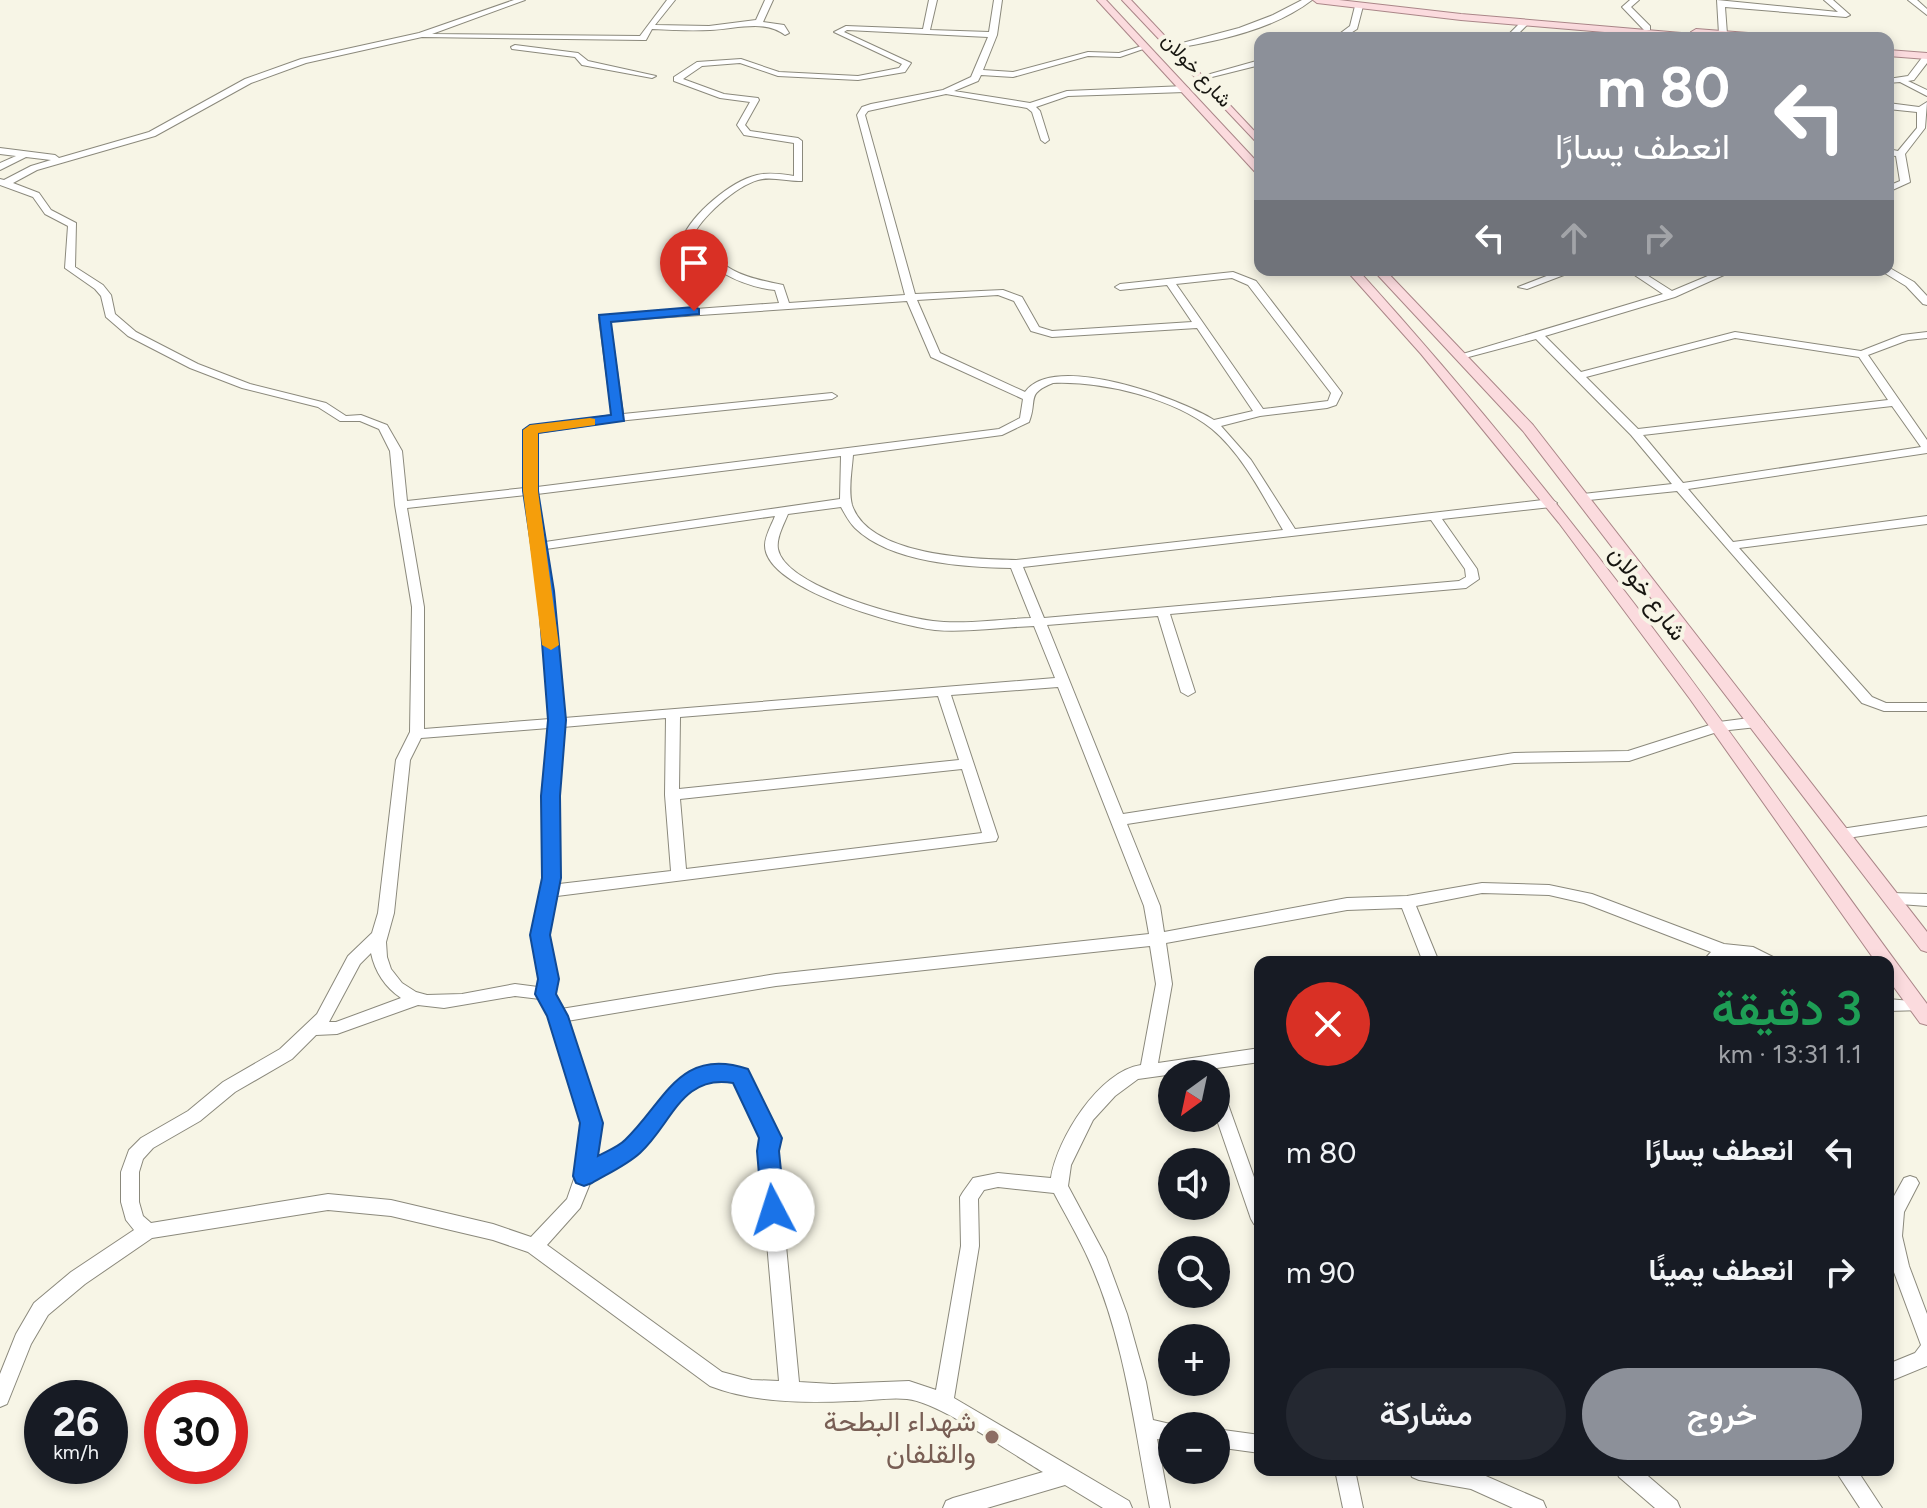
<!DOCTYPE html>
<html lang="ar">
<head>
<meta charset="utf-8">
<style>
	body { margin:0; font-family:Figtree,Vazirmatn,sans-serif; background:#242831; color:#f1f3f6; direction:rtl; height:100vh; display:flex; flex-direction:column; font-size:30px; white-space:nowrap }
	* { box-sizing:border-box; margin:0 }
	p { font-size:26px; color:#9ea1a6 }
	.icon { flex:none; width:44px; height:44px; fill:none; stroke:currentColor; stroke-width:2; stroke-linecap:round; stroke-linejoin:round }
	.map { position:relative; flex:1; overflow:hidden; direction:ltr }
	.drawer { position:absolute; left:1254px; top:956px; width:640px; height:520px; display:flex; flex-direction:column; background:#171b24; border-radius:16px; box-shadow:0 4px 12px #0003; direction:rtl }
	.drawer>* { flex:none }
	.top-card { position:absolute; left:1254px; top:32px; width:640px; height:244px; border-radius:16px; box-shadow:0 4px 12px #0003; direction:rtl; background:#8c9099; color:#fff; overflow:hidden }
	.needle { width:52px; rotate:213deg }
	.tools { position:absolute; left:1158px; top:1060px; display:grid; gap:16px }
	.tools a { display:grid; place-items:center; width:72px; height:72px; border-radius:50%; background:#171b24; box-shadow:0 4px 12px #0003; font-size:40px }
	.speed { position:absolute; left:24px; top:1380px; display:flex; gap:16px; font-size:40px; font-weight:700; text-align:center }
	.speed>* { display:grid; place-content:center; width:104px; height:104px; border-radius:50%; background:#171b24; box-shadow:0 4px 12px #0003; line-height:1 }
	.speed small { font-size:20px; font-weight:400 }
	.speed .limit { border:12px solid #d22; background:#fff; color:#111 }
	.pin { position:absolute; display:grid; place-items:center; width:68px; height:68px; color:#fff; margin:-82px -34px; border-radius:50% 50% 50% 0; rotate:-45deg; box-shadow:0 0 8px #0007 }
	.pin .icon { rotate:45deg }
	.me { position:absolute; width:88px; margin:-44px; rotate:355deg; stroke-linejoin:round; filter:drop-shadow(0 0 6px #0008) }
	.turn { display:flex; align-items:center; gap:28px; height:168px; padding:0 32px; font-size:36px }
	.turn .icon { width:104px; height:104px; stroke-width:2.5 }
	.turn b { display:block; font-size:56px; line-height:68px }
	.lanes { display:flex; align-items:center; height:76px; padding:0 32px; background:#0003; justify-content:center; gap:40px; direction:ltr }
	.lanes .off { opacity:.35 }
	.round { display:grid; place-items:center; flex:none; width:84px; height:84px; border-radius:42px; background:#242831 }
	.summary { display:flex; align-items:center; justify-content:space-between; height:136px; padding:0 32px }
	h1 { font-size:48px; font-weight:600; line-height:60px; color:#1e9e55 }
	.action { display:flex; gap:16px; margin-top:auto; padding:16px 32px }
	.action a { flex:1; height:92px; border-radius:48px; background:#8c9099; color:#fff; font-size:32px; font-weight:600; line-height:92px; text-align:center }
	.action a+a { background:#242831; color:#f1f3f6 }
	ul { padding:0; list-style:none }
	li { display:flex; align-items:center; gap:24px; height:120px; padding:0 32px }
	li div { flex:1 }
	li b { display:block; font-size:30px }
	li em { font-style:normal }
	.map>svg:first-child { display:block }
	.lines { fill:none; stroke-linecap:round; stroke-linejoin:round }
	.minor-casing { stroke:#8b897c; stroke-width:2 }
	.major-casing { stroke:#aa8688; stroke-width:2 }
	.minor { fill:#fff; fill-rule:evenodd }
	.major { fill:#fbdbde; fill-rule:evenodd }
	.route { fill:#1a73e8; stroke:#114b97; stroke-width:2 }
	.slow { fill:#f59e0b }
	.education-dot { fill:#8d6e63; stroke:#f7f5e6; stroke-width:3 }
	.labels { text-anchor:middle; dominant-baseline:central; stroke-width:8; stroke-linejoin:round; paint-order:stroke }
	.far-street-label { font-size:20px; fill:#171611; stroke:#f7f5e6 }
	.street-label { font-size:24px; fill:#171611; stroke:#f7f5e6 }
	.near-education-label { font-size:28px; fill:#785e54; stroke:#f7f5e6; text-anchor:end }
</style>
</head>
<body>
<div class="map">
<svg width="1927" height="1508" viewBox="0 0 1927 1508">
	<rect width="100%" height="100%" fill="#f7f5e6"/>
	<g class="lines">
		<defs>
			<g id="minor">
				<path d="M514,0H525L432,34L640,36L667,0H675L655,25L709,26L756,20L765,0H773L763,22L784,25L789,33L785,35C764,19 736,29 710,30C691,31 671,30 652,29L646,40H643L422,37L306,63L251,83L155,136L37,170L13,183L39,193L51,210L76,223L75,267L103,285L111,295L115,314L136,332L198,364L250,384L326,403L346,416L361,415L387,425L402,451L407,501L525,488L526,428L612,415L599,318L600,316L779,303L775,290C737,286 708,267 682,239C692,214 731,181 757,175C769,172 782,174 794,176V143L744,135L737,125L750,102L720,98L674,81V77L697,62L741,59L779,72L858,76L899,68L902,64L834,32L846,26L923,29L929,0H937L930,30L989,32L994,0H1002L997,35L983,70L1013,72L1088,52L1119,53L1145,45L1149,47L1120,57L1088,56L1013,77L981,75L978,81L954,91L1030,103L1067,91L1185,86L1189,89L1185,92L1068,96L1036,107L1040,111L1049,140L1045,143L1041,140L1032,112L1027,108L946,94L868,111L865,115L915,294L1003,290L1022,297L1039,327L1052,331L1192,322L1167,285L1120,290L1115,287L1120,284L1233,272L1256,281L1342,393L1336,405L1327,408L1260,416L1221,426L1251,460L1295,529L1551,499L1557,503L1551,507L1442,519L1477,569L1479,579L1466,588L1170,614L1195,692L1188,696L1181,692L1158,616L1047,625L1123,814L1514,753L1628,751L1719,722L1757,717L1764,722L1757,727L1720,731L1629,761L1514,763L1127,824L1160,906L1164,932L1347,898L1407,896L1482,883L1549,885L1592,894L1724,944L1753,947L1775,958L1777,962H1755L1745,957L1727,956L1720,962H1702L1711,952L1584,903L1549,895L1482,893L1416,906L1439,962H1423L1402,908L1347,910L1166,943L1172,984L1158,1063L1260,1048V1062L1138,1079L1115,1096L1093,1120L1071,1165L1068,1186L1106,1257L1127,1314L1146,1382L1153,1420L1179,1426H1172V1441L1157,1439L1170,1508H1150C1134,1425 1124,1336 1088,1258C1078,1236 1065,1214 1054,1193L998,1187L984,1190L978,1199L979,1246L954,1398L1129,1501L1132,1508H1103L1065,1485L987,1508H943L946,1501L953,1498L1043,1472C1012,1454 939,1402 907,1399C889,1397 869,1401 851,1401C805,1403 754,1403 710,1386L528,1252L493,1240L391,1216L328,1210L152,1238L85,1284L48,1315L31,1344L7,1404L0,1407V1374L16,1334L34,1303L71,1272L134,1230L126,1220L121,1202V1172L129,1150L141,1138L188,1111L223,1082L280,1049L317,1014L348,956L372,933L378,913L396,760L410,732L412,607L395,505L390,451L379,429L360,421H340L318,407L242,388L190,368L128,336L106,317L101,296L95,289L65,268L68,226L45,214L33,197L0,185V179L4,180L31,166L51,160L26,157L0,170V163L16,156L0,154V148L55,155L59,158L149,132L245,79L301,59L419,33ZM847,30L988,37L971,77L943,90L871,104L862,107L857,115L905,295L789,303L783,285C736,276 727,270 692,238C700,218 736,186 758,180C772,176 788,182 802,181V141L798,138L750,131L745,125L759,100L758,98L724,94L683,79L702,66L740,63L778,76L858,80L905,72L911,63L844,32ZM1232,278L1248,285L1331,393L1328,401L1263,409L1176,284ZM998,295L1014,301L1031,331L1052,337L1197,328L1253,411L1214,420C1181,399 1053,351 1025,392L940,353L917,300ZM907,301L931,357L1023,399L1020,418L999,429L537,487L536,433L618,421L832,399L837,396L832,393L623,414L610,321ZM1053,383C1102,381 1173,398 1212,429C1243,455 1263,496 1283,530L1016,560C972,559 869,556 852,505C848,489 852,470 853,455L1002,435L1029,422C1038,400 1025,394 1053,383ZM841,456L840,499L545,542L537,494ZM526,495L540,591L550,719L424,729V607L407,508ZM841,507C845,514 849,522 855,528C891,563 964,567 1011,568L1031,618C1002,619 962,625 933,621C899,617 785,586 778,549C776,538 784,524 788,514ZM775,516C772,524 765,536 765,545C764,589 900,626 935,630C966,633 1003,627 1034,626L1055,678L564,718L552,591L546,549ZM1431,520L1465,569L1466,577L1459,581L1044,618L1023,567ZM1058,687L1144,906L1149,934L776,974L561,1009L553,994L556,979L548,935L557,896L996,841L998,837L951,695ZM938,696L959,760L679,789L680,717ZM666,718L665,795L671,871L559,884L557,796L563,727ZM549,728L543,796L544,878L541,902L532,935L540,979L538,987L515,984L462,994L427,995L416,992L402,983L391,969L387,957L386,942L394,913L410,760L421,738ZM962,769L982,833L686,869L680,799ZM1150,946L1156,984L1141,1065C1099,1071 1057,1139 1051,1178L998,1173L973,1178L963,1192L960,1197L961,1246L936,1390L909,1381L833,1384L799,1382L777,1151L779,1138L747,1070C735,1066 721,1066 709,1068C668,1075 654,1115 626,1141C617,1150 606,1156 595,1162L600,1123L567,1021L776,986ZM371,953C375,972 385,987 401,998L336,1022H329L360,964ZM515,996L540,999L549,1016L582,1123L575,1176L567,1199L531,1237L493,1224L391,1200L328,1194L151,1223L143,1216L139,1202V1172L143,1159L153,1148L200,1121L235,1092L292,1059L316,1035L337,1034L418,1005L444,1008ZM718,1080L736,1081L761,1138L759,1151L779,1381L752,1380L722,1372L547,1245L580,1208L591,1181C608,1172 626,1164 640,1150C667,1123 677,1087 718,1080Z"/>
				<path d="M1302,0H1312C1273,30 1218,41 1171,49L1167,47L1239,28L1273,15Z"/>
				<polygon points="1630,0 1639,0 1631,7 1650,26 1650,30 1644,30 1622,7"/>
				<polygon points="1717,0 1838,12 1824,0 1833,0 1850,15 1846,17 1725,7 1727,34 1723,36 1719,34"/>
				<polygon points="1908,0 1917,0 1927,9 1927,15"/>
				<polygon points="1359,4 1363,6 1357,29 1343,38 1334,38 1350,26 1355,6"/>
				<polygon points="1522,21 1529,23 1514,38 1505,38"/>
				<polygon points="515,45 578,53 588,61 656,76 652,78 582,65 575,57 512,49 511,47"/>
				<polygon points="1924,55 1927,55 1927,63 1914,80 1908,81 1927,90 1927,96 1900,82 1888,83 1888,79 1908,76"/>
				<polygon points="1260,60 1260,65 1200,80 1196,78"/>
				<polygon points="1927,102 1925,128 1905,154 1910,182 1888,192 1888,186 1900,181 1896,156 1888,155 1888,149 1898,151 1917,128 1917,112 1888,109 1888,103 1919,107"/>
				<polygon points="1888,267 1914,282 1927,296 1927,305 1923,304 1906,286 1883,272 1882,270 1888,270"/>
				<polygon points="1562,270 1577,270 1527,289 1518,287"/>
				<path d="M1627,270H1639L1672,291L1722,270H1735L1675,297L1545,336L1581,372L1735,332L1861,351L1902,335L1927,332V338L1908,340L1868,355L1927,440V453L1688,489L1733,542L1927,516V524L1739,548L1872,697L1886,703H1927V711H1884L1862,703L1677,491L1579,501V495L1583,494L1672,484L1631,435L1536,339L1461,359L1456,356L1663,294ZM1735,338L1859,357L1888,400L1638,429L1586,377ZM1892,406L1921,447L1683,483L1643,435Z"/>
				<polygon points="1927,816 1927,826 1841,839 1834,834 1841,829"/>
				<polygon points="1891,893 1927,894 1927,906 1886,903 1883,899 1886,895"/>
				<polygon points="1888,999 1923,1002 1925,1006 1923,1010 1888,1011"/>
				<polygon points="1216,1086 1222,1088 1224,1093 1260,1194 1260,1227 1254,1224 1251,1219 1216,1117"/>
				<polygon points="1910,1176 1916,1178 1919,1183 1904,1212 1902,1236 1909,1266 1927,1314 1927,1366 1888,1382 1888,1364 1915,1353 1921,1345 1888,1256 1888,1207 1904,1178"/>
				<polygon points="1216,1429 1260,1435 1260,1453 1216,1447"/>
				<polygon points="1335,1470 1355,1470 1363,1508 1343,1508"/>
				<polygon points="1409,1470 1472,1470 1543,1501 1546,1508 1513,1508 1471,1489 1419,1480 1412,1477"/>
				<polygon points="1616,1470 1641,1470 1677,1501 1680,1508 1655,1508 1619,1477"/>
				<polygon points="1835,1470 1857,1470 1882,1508 1860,1508"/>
			</g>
			<g id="major">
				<polygon points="1097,0 1106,0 1260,165 1260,174 1256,173"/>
				<polygon points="1122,0 1131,0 1260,137 1260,146"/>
				<polygon points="1313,0 1339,0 1461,14 1693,34 1691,32 1696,29 1774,35 1779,38 1710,36 1713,38 1676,38 1461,20 1317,3"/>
				<polygon points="1888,50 1927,53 1927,59 1888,56"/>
				<path d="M1346,270H1358C1455,377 1546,488 1633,602C1734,734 1828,871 1927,1004V1025L1920,1023L1888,979V962H1876L1690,699L1559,523L1421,354Z"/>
				<polygon points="1373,270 1385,270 1533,425 1927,932 1927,952 1921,950 1523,431"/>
			</g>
		</defs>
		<!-- minor casing -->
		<use href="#minor" class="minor-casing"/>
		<!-- major casing -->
		<use href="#major" class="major-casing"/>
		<!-- minor -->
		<use href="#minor" class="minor"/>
		<!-- major -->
		<use href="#major" class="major"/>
	</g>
	<!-- route -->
	<path class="route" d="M694,307L699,309V314L611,322L624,421L538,433V491L554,591L566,720L560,796L561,878L550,935L559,979L556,994L568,1016L603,1123L598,1156C607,1151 618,1147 625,1140C665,1102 679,1046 748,1069L782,1138L779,1151L785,1210L782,1217L773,1220L765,1217L762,1210L757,1151L759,1138L733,1083C681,1074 672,1124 640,1153C627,1165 607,1174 592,1183L584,1186L576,1183L573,1176L580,1123L547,1016L535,994L538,979L530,935L542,878L541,796L548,720L538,591L523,491V430L530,425L611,415L599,315Z"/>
	<!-- slow -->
	<polygon class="slow" points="590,418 595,419 595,425 538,433 538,491 559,645 551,650 542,645 523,491 523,430 530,425"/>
	<!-- markers -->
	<circle class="education-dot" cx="992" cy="1437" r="8"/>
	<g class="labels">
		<!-- far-street labels -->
		<g class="far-street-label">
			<text transform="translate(1197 70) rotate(47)">شارع خولان</text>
		</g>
		<!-- street labels -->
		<g class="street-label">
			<text transform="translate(1648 593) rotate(53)">شارع خولان</text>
		</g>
		<!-- near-education labels -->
		<g class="near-education-label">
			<text x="976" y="1421">شهداء البطحة<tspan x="976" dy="32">والقلفان</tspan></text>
		</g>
	</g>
</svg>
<div class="tools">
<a><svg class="needle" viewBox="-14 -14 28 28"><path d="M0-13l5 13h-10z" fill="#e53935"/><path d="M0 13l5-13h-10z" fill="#9ea1a6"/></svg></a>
<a><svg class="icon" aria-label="sound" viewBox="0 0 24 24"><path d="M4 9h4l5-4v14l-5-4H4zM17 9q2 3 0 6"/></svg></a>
<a><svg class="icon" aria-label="search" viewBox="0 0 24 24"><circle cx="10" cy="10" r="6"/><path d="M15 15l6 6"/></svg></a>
<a>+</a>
<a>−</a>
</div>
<div class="speed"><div>26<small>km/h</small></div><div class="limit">30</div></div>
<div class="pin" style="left:694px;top:311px;background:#d93025"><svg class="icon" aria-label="arrive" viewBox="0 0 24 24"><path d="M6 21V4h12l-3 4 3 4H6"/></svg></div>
<svg class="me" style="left:773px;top:1210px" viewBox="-20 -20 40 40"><circle r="19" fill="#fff"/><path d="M0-13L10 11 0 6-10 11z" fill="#1a73e8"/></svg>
<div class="top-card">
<div class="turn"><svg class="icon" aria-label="left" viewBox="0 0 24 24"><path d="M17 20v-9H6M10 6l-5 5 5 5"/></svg><div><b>80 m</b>انعطف يسارًا</div></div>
<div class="lanes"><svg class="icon" aria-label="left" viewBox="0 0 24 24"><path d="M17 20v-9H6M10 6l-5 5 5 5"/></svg><svg class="icon off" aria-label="ahead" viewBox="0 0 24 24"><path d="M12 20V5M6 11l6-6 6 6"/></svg><svg class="icon off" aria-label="right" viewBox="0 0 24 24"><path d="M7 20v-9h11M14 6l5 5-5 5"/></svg></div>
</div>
<section class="drawer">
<div class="summary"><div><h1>3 دقيقة</h1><p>1.1 km · 13:31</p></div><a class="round" style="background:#d93025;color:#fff"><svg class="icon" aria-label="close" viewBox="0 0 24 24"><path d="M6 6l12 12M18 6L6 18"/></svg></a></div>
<ul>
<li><svg class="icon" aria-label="left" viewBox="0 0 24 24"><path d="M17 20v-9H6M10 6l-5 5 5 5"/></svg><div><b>انعطف يسارًا</b></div><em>80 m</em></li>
<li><svg class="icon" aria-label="right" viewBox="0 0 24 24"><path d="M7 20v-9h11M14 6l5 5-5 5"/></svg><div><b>انعطف يمينًا</b></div><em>90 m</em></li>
</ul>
<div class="action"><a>خروج</a><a>مشاركة</a></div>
</section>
</div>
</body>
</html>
